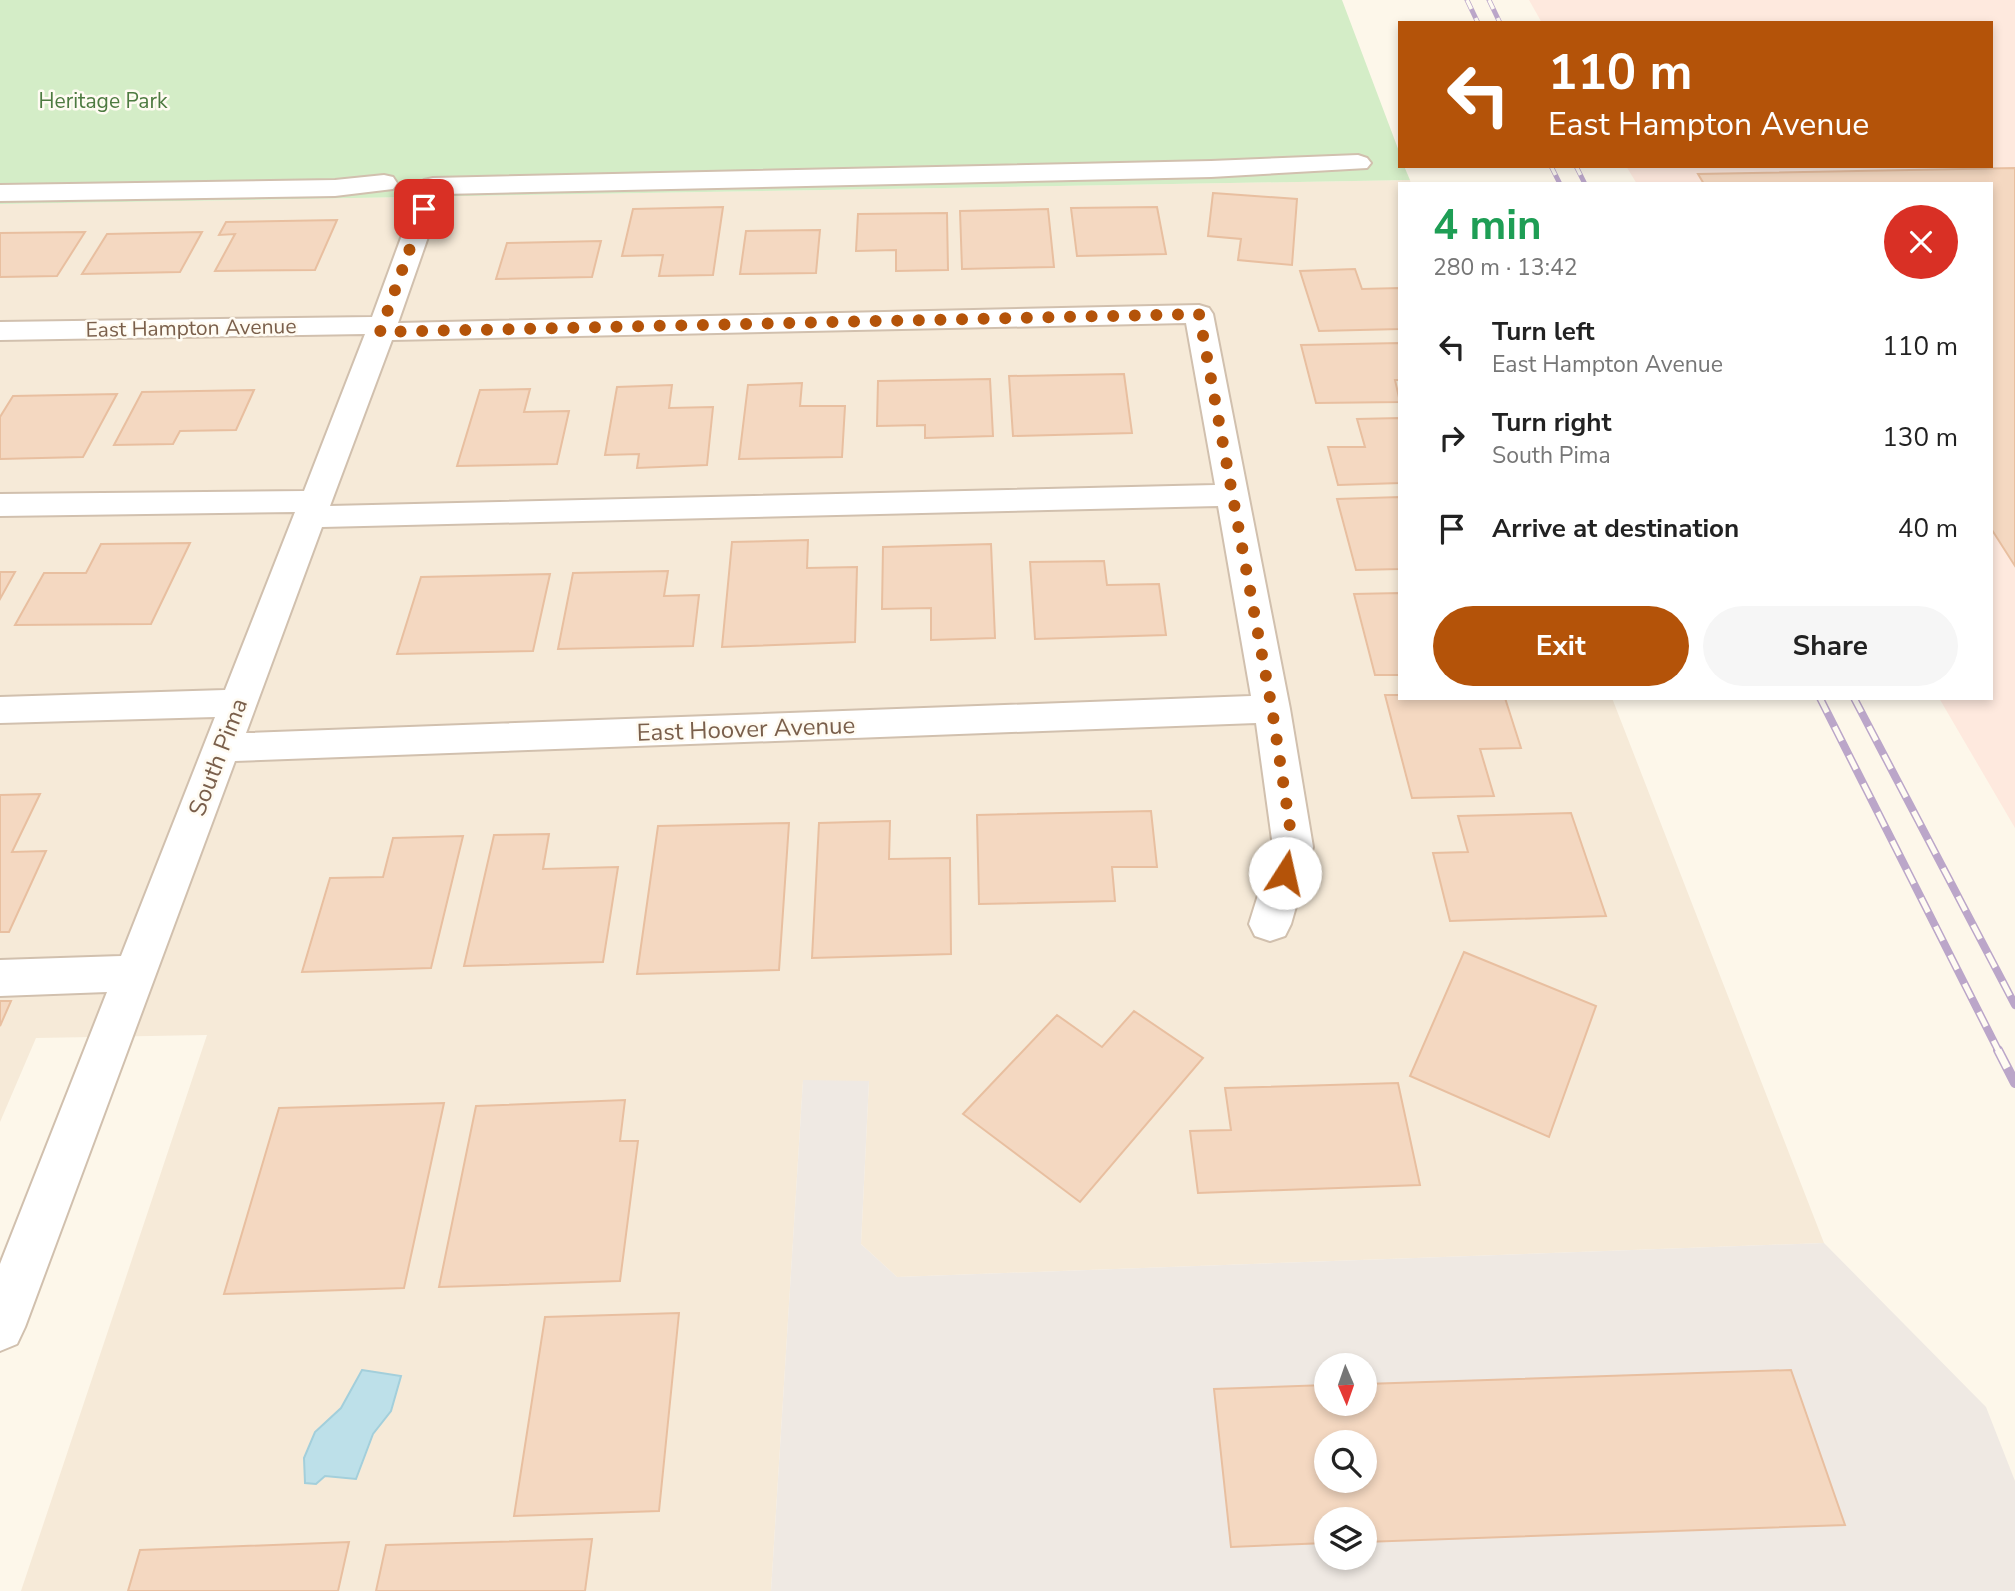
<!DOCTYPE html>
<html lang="en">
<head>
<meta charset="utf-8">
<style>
	body { margin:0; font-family:"Nunito Sans",sans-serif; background:#f6f6f6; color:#222; height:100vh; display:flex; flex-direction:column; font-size:26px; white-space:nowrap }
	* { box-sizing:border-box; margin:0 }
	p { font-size:23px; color:#767676 }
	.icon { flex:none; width:38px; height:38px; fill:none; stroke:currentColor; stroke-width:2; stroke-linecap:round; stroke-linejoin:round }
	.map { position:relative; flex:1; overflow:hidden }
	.panel { position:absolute; left:1398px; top:182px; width:595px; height:518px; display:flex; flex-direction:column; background:#fff; border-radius:0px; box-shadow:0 4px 10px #0003 }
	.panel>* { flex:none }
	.banner { position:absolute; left:1398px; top:21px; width:595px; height:147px; border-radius:0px; box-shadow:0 4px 10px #0003; background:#b45309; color:#fff; overflow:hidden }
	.needle { width:46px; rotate:178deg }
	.fabs { position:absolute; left:1314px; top:1353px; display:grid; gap:14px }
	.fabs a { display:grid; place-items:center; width:63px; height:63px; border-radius:50%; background:#fff; box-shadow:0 4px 10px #0003; font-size:35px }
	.pin { position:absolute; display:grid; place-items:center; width:60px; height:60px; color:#fff; margin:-30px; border-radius:14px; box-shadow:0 4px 10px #0006 }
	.me { position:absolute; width:77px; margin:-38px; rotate:10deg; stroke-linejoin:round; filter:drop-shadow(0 0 5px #0008) }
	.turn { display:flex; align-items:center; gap:24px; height:147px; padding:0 35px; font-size:32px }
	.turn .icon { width:91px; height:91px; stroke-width:2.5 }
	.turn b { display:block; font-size:49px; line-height:60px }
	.round { display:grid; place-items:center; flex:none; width:74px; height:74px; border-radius:37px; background:#f6f6f6 }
	.head { display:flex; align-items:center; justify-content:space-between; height:119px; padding:0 35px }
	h1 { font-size:42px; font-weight:700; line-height:52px; color:#1e9e55 }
	.action { display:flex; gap:14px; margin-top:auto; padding:14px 35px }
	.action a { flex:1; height:80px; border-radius:42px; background:#b45309; color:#fff; font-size:28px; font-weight:700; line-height:80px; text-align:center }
	.action a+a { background:#f6f6f6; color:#222 }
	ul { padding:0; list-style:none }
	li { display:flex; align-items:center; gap:21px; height:91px; padding:0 35px }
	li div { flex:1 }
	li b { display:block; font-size:26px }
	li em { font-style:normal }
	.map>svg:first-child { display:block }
	.residential { fill:#f6ead8 }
	.commercial { fill:#fee9de }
	.industrial { fill:#efe9e3; fill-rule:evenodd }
	.green { fill:#d4edc7 }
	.water { fill:#bde0e9; stroke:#a3cfdb; stroke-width:2 }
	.building { fill:#f4d8c1; stroke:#e8bfa0; stroke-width:2; fill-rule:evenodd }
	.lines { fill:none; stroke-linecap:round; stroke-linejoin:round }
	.minor-casing { stroke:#d1c0ae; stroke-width:4 }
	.minor { fill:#fff; fill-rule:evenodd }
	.rail-far2-casing { stroke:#bba6c9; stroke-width:5 }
	.rail-far1-casing { stroke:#bba6c9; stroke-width:8 }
	.rail-casing { stroke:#bba6c9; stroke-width:10 }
	.rail-far2 { stroke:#fffbf2; stroke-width:3.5; stroke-dasharray:10; stroke-linecap:butt }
	.rail-far1 { stroke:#fffbf2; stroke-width:5; stroke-dasharray:16; stroke-linecap:butt }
	.rail { stroke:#fffbf2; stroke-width:7; stroke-dasharray:20; stroke-linecap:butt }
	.route { stroke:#b45309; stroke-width:12; stroke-dasharray:0 21.6 }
	.labels { text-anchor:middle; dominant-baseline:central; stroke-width:5; stroke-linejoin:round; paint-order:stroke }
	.far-park-label { font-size:21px; fill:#4d7a40; stroke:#fffbf2 }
	.far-street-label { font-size:21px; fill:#7a5f4b; stroke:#fffbf2 }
	.street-label { font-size:24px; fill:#7a5f4b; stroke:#fffbf2 }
</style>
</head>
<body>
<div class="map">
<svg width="2015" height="1591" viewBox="0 0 2015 1591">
	<rect width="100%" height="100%" fill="#fdf7ea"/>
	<!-- residential -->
	<polygon class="residential" points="1410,180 1411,184 1400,184 1400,698 1612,698 1824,1243 897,1277 861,1244 869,1081 803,1081 771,1591 21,1591 207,1035 36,1038 0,1122 0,204"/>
	<!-- commercial -->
	<polygon class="commercial" points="1529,0 2015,0 2015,828 1939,698 1992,698 1992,184 1637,184 1626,166 1992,166 1992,23 1542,23"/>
	<!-- industrial -->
	<path class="industrial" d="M803,1080L869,1081L861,1244L897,1277L1824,1243L1986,1407L2015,1481V1591H771ZM1326,1365H1365V1404H1326ZM1326,1442H1365V1480H1326ZM1326,1519H1365V1558H1326Z"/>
	<!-- green -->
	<polygon class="green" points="0,0 1342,0 1400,154 1400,166 1404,166 1410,180 0,204"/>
	<!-- water -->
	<polygon class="water" points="362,1370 401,1376 391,1411 373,1434 356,1479 325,1476 316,1484 305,1483 304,1458 315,1432 341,1408"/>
	<!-- building -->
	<g class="building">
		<polygon points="2015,168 2015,566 1992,530 1992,184 1704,184 1698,174"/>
		<polygon points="1213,193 1297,199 1292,265 1238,260 1241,239 1208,236"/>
		<polygon points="723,207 713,275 659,276 663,255 622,256 633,209"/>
		<polygon points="1157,207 1166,254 1077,256 1071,208"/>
		<polygon points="1048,209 1054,267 962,269 960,211"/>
		<polygon points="947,213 948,270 896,271 896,250 856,251 858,214"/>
		<polygon points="337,220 315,270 215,271 235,234 219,235 226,222"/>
		<polygon points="820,230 816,273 740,274 746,231"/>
		<polygon points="85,232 57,276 0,277 0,233"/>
		<polygon points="202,232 180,272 82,274 107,234"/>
		<polygon points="601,241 592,277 496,279 507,243"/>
		<polygon points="1355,269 1362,289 1400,288 1400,329 1319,331 1300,271"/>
		<polygon points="1400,343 1400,380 1395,380 1400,402 1316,403 1301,345"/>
		<polygon points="1124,374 1132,433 1013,436 1009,376"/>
		<polygon points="990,379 993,436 925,438 925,425 877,426 878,381"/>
		<polygon points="802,383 800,406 845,406 842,457 739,459 748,385"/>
		<polygon points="672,385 669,408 713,407 707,465 637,468 639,454 605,455 617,387"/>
		<polygon points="530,389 524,412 569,411 557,464 457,466 480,390"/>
		<polygon points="254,390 236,430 180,431 173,444 114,445 142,392"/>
		<polygon points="117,394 83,457 0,459 0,417 13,396"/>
		<polygon points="1400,418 1400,483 1338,485 1328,447 1365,447 1357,419"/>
		<polygon points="1400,497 1400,569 1356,570 1337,499"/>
		<polygon points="808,540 807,568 857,567 855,642 722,647 732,542"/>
		<polygon points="190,543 151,624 15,625 44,573 86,573 101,544"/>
		<polygon points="991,544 995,638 931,640 931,608 882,609 883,547"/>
		<polygon points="1104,561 1107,585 1159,584 1166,635 1035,639 1030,562"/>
		<polygon points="668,571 664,596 699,595 693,646 558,649 573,573"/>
		<polygon points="0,572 15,572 0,599"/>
		<polygon points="550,574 533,651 397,654 421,577"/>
		<polygon points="1400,593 1400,675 1375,675 1354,594"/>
		<polygon points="1385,695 1400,695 1400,698 1505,698 1521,748 1480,749 1494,796 1412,798"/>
		<polygon points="40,794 12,852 46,851 9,932 0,932 0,795"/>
		<polygon points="1151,811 1157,867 1112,867 1115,901 979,904 977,815"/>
		<polygon points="1571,813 1606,916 1450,921 1433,853 1468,852 1458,816"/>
		<polygon points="890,821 889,859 950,858 951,954 812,958 819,823"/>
		<polygon points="789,823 779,970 637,974 658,826"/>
		<polygon points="549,834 543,869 618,867 603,962 464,966 494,835"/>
		<polygon points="463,836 431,968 302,972 330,878 383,877 393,838"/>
		<polygon points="1464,952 1596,1006 1549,1137 1410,1076"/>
		<polygon points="0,1001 11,1001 0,1026"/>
		<polygon points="1134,1011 1203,1058 1080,1202 963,1114 1057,1015 1102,1047"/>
		<polygon points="1398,1083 1420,1185 1198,1193 1190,1131 1231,1130 1225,1088"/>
		<polygon points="625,1100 620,1141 638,1141 620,1281 439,1287 476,1106"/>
		<polygon points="444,1103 404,1288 224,1294 279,1108"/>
		<polygon points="679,1313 659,1511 514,1516 545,1317"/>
		<path d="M1791,1370L1845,1525L1365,1542V1519H1326V1543L1231,1547L1214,1389L1326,1385V1404H1365V1384ZM1326,1442H1365V1480H1326Z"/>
		<polygon points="592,1539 585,1591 376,1591 386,1545"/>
		<polygon points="349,1542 338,1591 128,1591 140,1550"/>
	</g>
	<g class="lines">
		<defs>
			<g id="minor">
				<path d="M1358,155L1367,158L1371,163L1367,168L1211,177L443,194L398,323L1199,305L1209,308L1213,314L1290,709L1313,847L1291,924L1285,936L1270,941L1255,936L1249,924L1273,847L1256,723L235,761L25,1327L17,1344L0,1351V1264L107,992L0,996V960L121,956L215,717L0,723V697L225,690L295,512L0,516V494L304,491L365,334L0,340V322L372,317L420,186L424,180L433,178L1211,161ZM1186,323L1215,485L330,506L392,340ZM1218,506L1251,696L246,733L322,527Z"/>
				<polygon points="384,175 393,177 397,183 393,189 335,196 0,201 0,185 335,180"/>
			</g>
		</defs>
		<!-- minor casing -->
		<use href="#minor" class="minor-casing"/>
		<!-- minor -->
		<use href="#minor" class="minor"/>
		<defs>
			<g id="rail-far2">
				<polyline points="1467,0 1478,23"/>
				<polyline points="1489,0 1500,23"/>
				<polyline points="1551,166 1560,184"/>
				<polyline points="1576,166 1585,184"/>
			</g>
			<g id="rail-far1">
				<polyline points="1820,698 1999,1052"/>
				<polyline points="1854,698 2015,1005"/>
			</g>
			<polyline id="rail" points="1998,1050 2015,1083"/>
		</defs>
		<!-- rail-far2 casing -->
		<use href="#rail-far2" class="rail-far2-casing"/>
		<!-- rail-far1 casing -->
		<use href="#rail-far1" class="rail-far1-casing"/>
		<!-- rail casing -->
		<use href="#rail" class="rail-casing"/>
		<!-- rail-far2 -->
		<use href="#rail-far2" class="rail-far2"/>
		<!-- rail-far1 -->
		<use href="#rail-far1" class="rail-far1"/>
		<!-- rail -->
		<use href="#rail" class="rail"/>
	</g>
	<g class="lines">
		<!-- route -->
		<polyline class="route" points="424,209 380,332 1199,314 1272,709 1293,847 1285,873"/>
	</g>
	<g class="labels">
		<!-- far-park labels -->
		<g class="far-park-label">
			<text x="103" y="101">Heritage Park</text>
		</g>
		<!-- far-street labels -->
		<g class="far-street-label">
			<text transform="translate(191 328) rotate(-1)">East Hampton Avenue</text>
		</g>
		<!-- street labels -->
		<g class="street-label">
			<text transform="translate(746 729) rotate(-2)">East Hoover Avenue</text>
			<text transform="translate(218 757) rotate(-69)">South Pima</text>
		</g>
	</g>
</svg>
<div class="fabs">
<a><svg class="needle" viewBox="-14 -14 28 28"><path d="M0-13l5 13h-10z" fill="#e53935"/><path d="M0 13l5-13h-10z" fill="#767676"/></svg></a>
<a><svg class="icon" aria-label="search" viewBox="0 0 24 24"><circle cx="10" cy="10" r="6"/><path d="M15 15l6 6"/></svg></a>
<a><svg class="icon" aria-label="layers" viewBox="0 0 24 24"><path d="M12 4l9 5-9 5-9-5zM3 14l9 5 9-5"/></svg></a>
</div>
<div class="pin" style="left:424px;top:209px;background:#d93025"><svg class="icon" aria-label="arrive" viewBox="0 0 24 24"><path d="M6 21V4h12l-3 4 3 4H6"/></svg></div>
<svg class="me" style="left:1285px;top:873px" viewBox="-20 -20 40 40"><circle r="19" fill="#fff"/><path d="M0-13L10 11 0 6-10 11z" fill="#b45309"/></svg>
<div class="banner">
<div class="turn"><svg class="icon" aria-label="left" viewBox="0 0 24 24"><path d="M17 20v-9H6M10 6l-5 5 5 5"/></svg><div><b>110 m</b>East Hampton Avenue</div></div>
</div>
<section class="panel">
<div class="head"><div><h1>4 min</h1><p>280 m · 13:42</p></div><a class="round" style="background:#d93025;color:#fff"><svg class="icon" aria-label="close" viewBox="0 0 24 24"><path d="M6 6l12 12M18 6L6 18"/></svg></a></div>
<ul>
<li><svg class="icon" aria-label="left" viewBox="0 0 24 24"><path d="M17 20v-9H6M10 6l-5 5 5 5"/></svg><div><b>Turn left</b><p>East Hampton Avenue</p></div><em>110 m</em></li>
<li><svg class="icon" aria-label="right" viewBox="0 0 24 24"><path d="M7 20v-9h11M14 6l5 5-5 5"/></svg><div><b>Turn right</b><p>South Pima</p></div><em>130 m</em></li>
<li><svg class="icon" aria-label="arrive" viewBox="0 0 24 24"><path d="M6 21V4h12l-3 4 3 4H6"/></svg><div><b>Arrive at destination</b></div><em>40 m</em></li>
</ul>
<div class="action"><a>Exit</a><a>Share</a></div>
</section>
</div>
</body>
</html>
